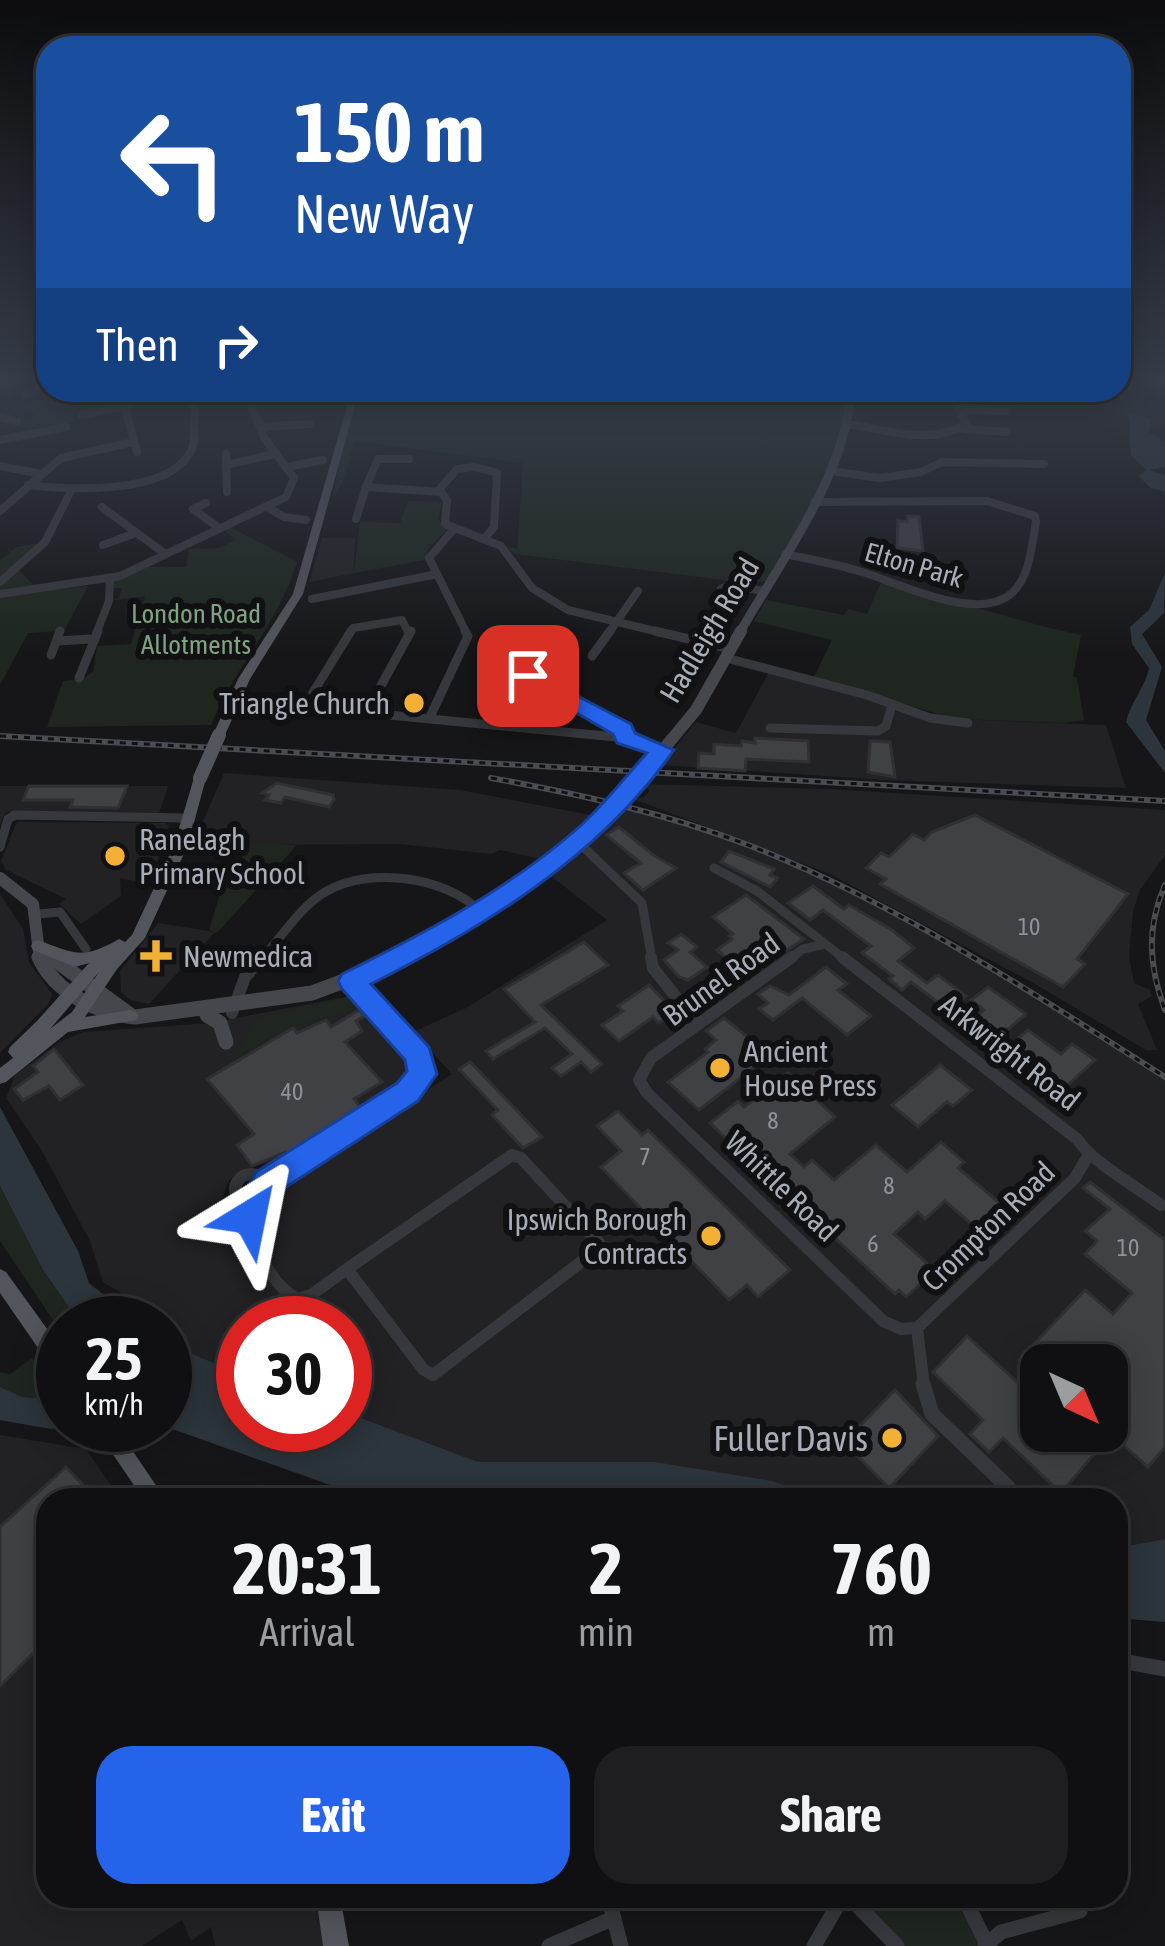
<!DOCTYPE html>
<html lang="en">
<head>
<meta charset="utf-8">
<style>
	body { margin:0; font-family:"Asap Condensed",sans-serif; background:#1e1e20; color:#f1f3f6; height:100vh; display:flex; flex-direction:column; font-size:45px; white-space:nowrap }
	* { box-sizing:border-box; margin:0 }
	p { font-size:39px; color:#9c9d9f }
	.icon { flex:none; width:66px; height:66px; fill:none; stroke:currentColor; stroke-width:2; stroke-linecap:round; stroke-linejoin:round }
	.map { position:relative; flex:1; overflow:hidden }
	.side { position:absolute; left:36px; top:1488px; width:1092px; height:420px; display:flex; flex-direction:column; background:#101012; border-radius:36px; box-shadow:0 6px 30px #0003,0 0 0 3px #303032 }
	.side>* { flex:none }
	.guide { position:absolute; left:36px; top:36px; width:1095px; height:366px; border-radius:36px; box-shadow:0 6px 30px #0003,0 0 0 3px #303032; background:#1a4fa0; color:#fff; overflow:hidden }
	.needle { width:78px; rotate:136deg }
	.fabs { position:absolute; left:1020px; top:1344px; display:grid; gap:24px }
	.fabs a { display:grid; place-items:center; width:108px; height:108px; border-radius:24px; background:#101012; box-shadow:0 6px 30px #0003,0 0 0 3px #303032; font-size:60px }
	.speed { position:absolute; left:36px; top:1296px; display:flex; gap:24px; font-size:60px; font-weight:700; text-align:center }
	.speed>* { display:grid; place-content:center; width:156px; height:156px; border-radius:50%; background:#101012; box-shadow:0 6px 30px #0003,0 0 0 3px #303032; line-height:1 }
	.speed small { font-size:30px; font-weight:400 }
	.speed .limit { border:18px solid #d22; background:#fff; color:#111 }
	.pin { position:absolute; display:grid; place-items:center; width:102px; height:102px; color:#fff; margin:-51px; border-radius:24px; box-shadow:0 6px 18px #0006 }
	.me { position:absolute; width:132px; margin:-66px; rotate:35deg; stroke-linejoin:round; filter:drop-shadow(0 0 9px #0008) }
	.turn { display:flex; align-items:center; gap:42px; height:252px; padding:0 60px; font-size:54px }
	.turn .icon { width:156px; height:156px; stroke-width:2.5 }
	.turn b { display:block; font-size:84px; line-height:102px }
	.then { display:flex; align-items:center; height:114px; padding:0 60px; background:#0003; gap:24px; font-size:45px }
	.eta { display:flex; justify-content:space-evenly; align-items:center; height:204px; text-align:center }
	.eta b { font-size:72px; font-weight:700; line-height:84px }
	.cta { display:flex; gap:24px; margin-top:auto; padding:24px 60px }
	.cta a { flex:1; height:138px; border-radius:36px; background:#2563eb; color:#fff; font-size:48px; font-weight:700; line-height:138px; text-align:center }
	.cta a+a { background:#1e1e20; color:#f1f3f6 }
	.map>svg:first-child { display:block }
	.built { fill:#222225; fill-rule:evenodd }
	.green { fill:#1e261f }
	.water { fill:#2c353c }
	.building { fill:#404145; stroke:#303034; stroke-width:3 }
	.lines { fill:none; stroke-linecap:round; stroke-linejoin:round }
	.street-far3 { stroke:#37383d; stroke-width:8 }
	.street-far2 { stroke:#37383d; stroke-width:9 }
	.street-far1 { stroke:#37383d; stroke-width:12 }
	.street { stroke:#37383d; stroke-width:15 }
	.secondary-far2 { stroke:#45474d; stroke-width:9 }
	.secondary-far1 { stroke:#45474d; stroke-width:12 }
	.secondary { stroke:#45474d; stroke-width:15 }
	.primary { fill:#53555c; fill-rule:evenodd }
	.rail-casing { stroke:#4a4c52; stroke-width:6 }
	.rail { stroke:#111113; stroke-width:3; stroke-dasharray:6; stroke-linecap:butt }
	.secondary-bridge { stroke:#45474d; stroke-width:12 }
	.primary-bridge { stroke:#53555c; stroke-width:14 }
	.route { fill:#2563eb; stroke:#184099; stroke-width:3 }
	.poi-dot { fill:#f2b134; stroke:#111113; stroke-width:4.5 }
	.labels { text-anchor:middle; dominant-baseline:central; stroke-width:12; stroke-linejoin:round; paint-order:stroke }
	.number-label { font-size:24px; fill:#8e929b }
	.far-street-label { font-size:27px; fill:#a8adb8; stroke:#111113 }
	.far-park-label { font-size:27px; fill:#7fa381; stroke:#111113 }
	.street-label { font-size:30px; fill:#a8adb8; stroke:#111113 }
	.poi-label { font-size:30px; fill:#a8adb8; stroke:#111113; text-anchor:start }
	.near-poi-label { font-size:36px; fill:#a8adb8; stroke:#111113; text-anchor:end }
</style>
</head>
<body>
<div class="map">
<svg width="1165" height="1946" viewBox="0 0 1165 1946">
	<rect width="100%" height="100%" fill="#161618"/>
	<!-- built -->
	<g class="built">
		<polygon points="322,538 355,538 354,573 309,582"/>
		<polygon points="769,672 954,719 1106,725 1126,788 883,780 661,765 696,722 736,733"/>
		<polygon points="224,773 460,790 590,815 541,859 500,850 491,854 400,844 186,845 198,833"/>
		<polygon points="643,784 830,789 1165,810 1165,855 1140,890 1133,911 1129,956 1134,983 1150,990 1152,996 1138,1004 1157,1050 1146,1050 1035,984 830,874 631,798 643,798 650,791"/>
		<polygon points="0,786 168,786 159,813 6,812 0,826"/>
		<path d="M614,804L708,831L827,880L958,950L1165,1077V1539L1116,1548V1500H826L655,1462H478L345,1412V1323H243V1375L175,1350V1326L103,1282L90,1241L42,1151L6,1098L15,1075L60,1042L83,1032L210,1023L356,995L411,1054L416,1072L408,1084L302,1154L246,1169L229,1180L222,1199L230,1235L255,1270L270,1256L262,1221L281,1186L452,1074L413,1032L466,1008L607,920L551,876L547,866ZM1041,1365H1107V1431H1041Z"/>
		<polygon points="17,822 165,823 169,826 149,884 120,878 121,896 81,924 59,904 66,899 6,870 1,861"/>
		<polygon points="0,894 23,929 29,962 52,994 49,1003 0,1053"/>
		<polygon points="158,923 215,932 149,1004 130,1000 121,992 120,971"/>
		<polygon points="0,1435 86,1449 121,1500 48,1500 48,1896 328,1896 336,1946 215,1946 211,1927 191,1941 182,1920 142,1946 0,1946"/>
	</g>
	<!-- green -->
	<g class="green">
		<polygon points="74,390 107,390 100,395 106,397 76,407 74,421 57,427 18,427 34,415 24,408 26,404"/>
		<polygon points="362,390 847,390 849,401 831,471 769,581 748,583 515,554 505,546 517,549 523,463 355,441 343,482 332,499 351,407"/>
		<polygon points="408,501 442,502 438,519 446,530 428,549 425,560 354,573 360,522 400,523"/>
		<path d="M228,526L297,562C279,622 235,667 211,725L47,727L63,681L82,679L93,672L97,646L131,644L145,596L109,601L119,598L122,588H113L110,579L142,567H186L189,549L219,548L236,540L222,529Z"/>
		<polygon points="33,544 42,546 18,569 36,588 21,593 88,586 64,631 28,633 0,685 0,561 16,547"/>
		<path d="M883,578C949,600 1013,620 1081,635L1073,676L1077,678L1084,720L1063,723L954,719L814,677L832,640L754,621L766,600L844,615L848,609L867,614Z"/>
		<polygon points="246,843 297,845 217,933 209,930 224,881 202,871 205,866 240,864"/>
		<polygon points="347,997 364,1006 296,1026 235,1056 258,1019"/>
		<polygon points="0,1186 43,1270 80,1323 63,1323 63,1335 0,1241"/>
		<polygon points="32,1358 62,1400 22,1397 0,1387 0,1372 10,1374"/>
		<polygon points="848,1896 963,1896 985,1946 897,1946"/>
	</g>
	<!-- water -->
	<g class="water">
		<polygon points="1128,412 1151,419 1149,432 1165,442 1165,467 1149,470 1165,475 1165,492 1151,488 1138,476 1146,470 1131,455"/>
		<path d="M1165,573L1164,613L1142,634L1162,667L1146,720L1165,751V773L1126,722C1131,701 1145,688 1149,668L1132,644L1130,627L1149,610Z"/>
		<polygon points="0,1107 78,1251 89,1283 139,1323 80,1323 43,1270 0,1186"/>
		<polygon points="165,1343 243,1375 243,1425 345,1425 345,1412 478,1462 655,1462 772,1481 826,1500 373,1500 175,1430 152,1426 165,1425"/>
		<polygon points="0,1387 22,1397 63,1400 63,1425 67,1425 51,1429 0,1420"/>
		<polygon points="1165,1539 1165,1622 1116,1618 1116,1548"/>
	</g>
	<!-- building -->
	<g class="building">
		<polygon points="908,516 919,517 923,551 897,548 898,521 907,522"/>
		<polygon points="755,738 808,741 809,762 746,759 745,771 698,768 699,753 714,754 714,744 741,746 742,741 755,743"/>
		<polygon points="870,741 890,742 895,777 868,772"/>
		<polygon points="277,783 333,795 334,800 329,807 285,797 281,803 265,800 269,795 262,793"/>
		<polygon points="29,786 127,786 118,808 70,807 73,800 23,800"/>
		<polygon points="975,815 1128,894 1077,959 1085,964 1063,987 880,884 886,879 866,868 881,853 889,857 913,834 924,840 932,832"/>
		<polygon points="619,827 653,855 676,868 643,890 624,873 641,863 606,835"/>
		<polygon points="729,851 774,869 770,875 778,878 770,887 721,862"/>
		<polygon points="813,886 844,909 849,905 892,930 914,948 898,961 927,983 938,975 966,996 948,1010 911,982 902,990 889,979 893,976 862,953 871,946 823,910 810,920 788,903"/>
		<polygon points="746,895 804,939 747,976 717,950 732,939 729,936 733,934 713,917"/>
		<polygon points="681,934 697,947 690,952 707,967 688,980 679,977 664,960 678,950 668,943"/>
		<polygon points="584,942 608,965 541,1005 602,1064 591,1072 581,1062 561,1076 552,1068 572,1054 545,1028 493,1059 486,1051 535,1022 504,989"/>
		<polygon points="826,967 847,984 838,990 871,1016 847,1035 802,998 773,1020 759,1009 768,1003 758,994 770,986 789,995"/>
		<polygon points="649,985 675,1012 659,1023 653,1017 619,1041 602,1025 623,1011 618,1006"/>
		<polygon points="988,987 1026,1014 992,1043 967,1024 984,1010 971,1000"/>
		<polygon points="359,1010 365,1016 356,1021 362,1031 345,1042 382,1082 354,1099 361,1108 289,1156 286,1152 252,1166 237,1145 254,1134 207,1079 293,1028 297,1033 326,1020 331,1027"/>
		<polygon points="724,1018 770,1055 699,1110 668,1082 708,1052 705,1049 716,1040 706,1031"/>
		<polygon points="1028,1030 1061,1054 1072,1044 1095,1060 1059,1093 1003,1051"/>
		<polygon points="54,1049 83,1085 60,1100 49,1086 23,1100 14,1089 38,1072 33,1066"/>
		<polygon points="470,1062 478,1070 542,1137 523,1148 492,1115 498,1110 459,1069"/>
		<polygon points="940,1065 972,1090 953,1106 947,1102 918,1127 892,1105"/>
		<polygon points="788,1073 835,1117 790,1154 804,1167 812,1160 834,1180 876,1145 907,1172 941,1142 964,1162 958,1168 1014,1215 989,1239 945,1201 925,1219 918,1212 894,1234 927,1263 923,1267 931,1274 906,1297 899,1290 895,1294 811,1216 802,1223 766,1190 780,1178 738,1138 731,1143 710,1123 738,1101 744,1107"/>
		<polygon points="618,1111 642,1135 648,1130 790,1270 758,1297 747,1285 729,1300 601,1167 621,1151 597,1126"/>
		<polygon points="1090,1182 1165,1240 1165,1447 1148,1467 1107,1430 1107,1365 1041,1365 1041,1380 1019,1360 1085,1290 1113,1314 1132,1293 1085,1254 1097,1241 1085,1231 1110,1209 1083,1188"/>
		<polygon points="967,1336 1041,1404 1041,1431 1070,1431 1095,1453 1061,1493 1003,1438 989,1452 970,1434 983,1420 933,1372"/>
		<polygon points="895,1390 938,1436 889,1488 844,1442"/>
		<polygon points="66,1467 97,1500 48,1500 48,1638 0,1686 0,1527"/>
	</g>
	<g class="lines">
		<!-- street-far3 -->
		<g class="street-far3">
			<polyline points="26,395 48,387"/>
			<polyline points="245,396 268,390"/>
			<polyline points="960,410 1005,411"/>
			<polyline points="81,415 125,406"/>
			<polyline points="0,417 17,421"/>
			<path d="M849,424C887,430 931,446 966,424L955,401L957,390"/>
			<polyline points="260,427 310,424"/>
			<polyline points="963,429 1007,432"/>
			<polyline points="0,440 66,427"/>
			<polyline points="137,452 126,411 140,390"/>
			<polyline points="226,454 227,492"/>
			<polyline points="409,459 378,459 366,487 441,492 447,500 445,524 501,546 532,588 568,610 667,634"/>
			<polyline points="226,465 275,454"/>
			<polyline points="0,466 41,474"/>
			<polyline points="286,467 323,460"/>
			<polyline points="831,471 880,478 921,472 942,462 1044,464"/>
			<path d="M28,485C69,490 166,495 190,453C195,446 194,435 194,426C195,411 195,403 187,390"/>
			<polyline points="438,491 457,469 475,467 497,473 494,527 485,538"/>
			<polyline points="206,503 193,509 219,528"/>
			<polyline points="102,507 164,553"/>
			<polyline points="268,508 284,517 306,520"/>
			<polyline points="0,511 61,458 134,442"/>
			<polyline points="356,519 366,487"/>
			<polyline points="454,529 429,558 467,634"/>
			<polyline points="103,545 133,534"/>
			<path d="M785,554C810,559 835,564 859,571C897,582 977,624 1012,593C1030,577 1032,544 1036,522L1035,516L987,501L814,502"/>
			<polyline points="0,582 45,542 71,491"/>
			<polyline points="721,589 730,585 763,591"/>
			<polyline points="0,594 120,576 286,497 294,478 265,439 250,403 237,390"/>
			<polyline points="312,599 437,574"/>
			<polyline points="96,634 109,601 110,579"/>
			<polyline points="349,634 353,628 402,620 409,634"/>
			<polyline points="608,634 638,591"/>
		</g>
		<!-- street-far2 -->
		<g class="street-far2">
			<polyline points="655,631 731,649"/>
			<polyline points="57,641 90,639"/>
			<polyline points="51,655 60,631"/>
			<polyline points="592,656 610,631"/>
			<polyline points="726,658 867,695 930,718 968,723"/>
			<polyline points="79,678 98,631"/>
			<polyline points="234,700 626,738 663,750"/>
			<polyline points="304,707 351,631"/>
			<polyline points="366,713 411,631"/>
			<polyline points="429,719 468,636 465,631"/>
			<polyline points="493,725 512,680 525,675 621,729 626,738"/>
			<polyline points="770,728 878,731 886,726 892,705"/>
			<polyline points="578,842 642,903 652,960"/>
			<polyline points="0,847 8,819 15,815 186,818"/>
			<polyline points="714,868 757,891 846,960"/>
			<polyline points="38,914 60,912 86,949"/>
			<path d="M261,960C280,939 302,904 327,891C372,866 446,877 481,912"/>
			<polyline points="788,960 803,949 821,945"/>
		</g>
		<!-- street-far1 -->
		<g class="street-far1">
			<polyline points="651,957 653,968 691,1016 684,1033"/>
			<polyline points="792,957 651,1058 639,1080 647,1093 883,1321 901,1329 917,1328"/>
			<path d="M842,957L1077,1139C1093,1163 1136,1186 1161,1205"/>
			<polyline points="232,1013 245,977 263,957"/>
			<polygon points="512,1155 521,1158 602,1246 433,1375 423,1369 347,1269"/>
			<circle cx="251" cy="1190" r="16"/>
			<polyline points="268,1182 407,1092 422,1074 419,1055 352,981"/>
			<path d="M250,1206C253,1243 264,1279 297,1299L311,1295L347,1269"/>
			<polyline points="917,1328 1075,1178 1088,1156"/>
			<polyline points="917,1328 924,1387"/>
		</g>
		<!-- street -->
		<g class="street">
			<polyline points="923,1384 932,1414 1008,1487"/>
			<polyline points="1116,1660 1165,1669"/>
			<polyline points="608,1896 621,1946"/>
			<polyline points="848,1896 897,1946"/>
			<polyline points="963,1896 987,1944"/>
			<polyline points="549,1946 614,1918"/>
			<polyline points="814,1946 843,1896"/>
			<polyline points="985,1946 1001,1932 1080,1911"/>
		</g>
		<!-- secondary-far2 -->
		<path class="secondary-far2" d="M739,634C781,560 846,476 851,390"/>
		<!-- secondary-far1 -->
		<g class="secondary-far1">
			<polyline points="652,763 696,710 741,631"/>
			<polyline points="0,878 33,904 40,960"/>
			<polyline points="41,950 55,960"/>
			<polyline points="402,960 510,896 602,819"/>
		</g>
		<!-- secondary -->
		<g class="secondary">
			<path d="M39,957C55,993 98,1013 135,1017L312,993L408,957"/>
			<polyline points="51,957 129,1014"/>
			<polyline points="207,1015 220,1023 226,1042"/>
		</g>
		<!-- primary -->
		<g class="primary">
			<polygon points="358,390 366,390 355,406 303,594 250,679 225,735 223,738 215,738 213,735 238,679 293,594 347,406"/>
			<path d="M200,774L206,778L188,845L145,938L117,969L85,1017L131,1010L136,1012L139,1016L136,1020L68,1032L6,1082L0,1084V1068L13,1058L8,1052L10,1047L37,1021L89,963L75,967L70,965L33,950L31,946L33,942L38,940C76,954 82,960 119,939L125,942L132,935L174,845L194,778ZM99,972L72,1012L50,1029Z"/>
			<polygon points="0,1269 6,1272 63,1351 63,1377 56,1374 0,1293"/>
			<polygon points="93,1425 115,1425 166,1500 144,1500"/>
			<polygon points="316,1896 340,1896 349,1946 323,1946"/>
		</g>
		<defs>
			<g id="rail">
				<polyline points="0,736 1165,801"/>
				<path d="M491,778C578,794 665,813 748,845C897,903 1031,992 1165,1077"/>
				<path d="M1165,885C1146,928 1149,967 1165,1010"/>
			</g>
		</defs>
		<!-- rail casing -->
		<use href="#rail" class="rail-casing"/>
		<!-- rail -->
		<use href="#rail" class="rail"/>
		<!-- secondary-bridge -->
		<g class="secondary-bridge">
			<polyline points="635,782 652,763"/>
			<polyline points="602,819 623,795"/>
		</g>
		<!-- primary-bridge -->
		<polyline class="primary-bridge" points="200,778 219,735"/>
	</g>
	<!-- sky -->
	<linearGradient id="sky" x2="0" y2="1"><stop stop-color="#0c0c0d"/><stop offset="0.58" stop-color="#363c48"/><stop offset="1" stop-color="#363c48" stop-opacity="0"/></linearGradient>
	<rect width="1165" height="656" fill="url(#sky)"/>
	<!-- route -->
	<path class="route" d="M528,670L631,724L635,733L674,750C599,857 486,926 371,984L429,1047L437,1074L418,1101L283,1189L262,1227L250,1232L239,1227C227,1201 247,1193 256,1172L397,1083L407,1071L405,1060L342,989L338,981L342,974C425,933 509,889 578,828C603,806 625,777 647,753L617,743L613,734L521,681V672Z"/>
	<!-- markers -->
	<g class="poi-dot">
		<circle cx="414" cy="703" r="12"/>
		<circle cx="115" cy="856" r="12"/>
		<path d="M150 938h12v12h12v12h-12v12h-12v-12h-12v-12h12z"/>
		<circle cx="720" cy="1068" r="12"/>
		<circle cx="711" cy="1236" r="12"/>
		<circle cx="892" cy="1438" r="12"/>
	</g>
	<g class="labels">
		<!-- number labels -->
		<g class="number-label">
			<text x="1029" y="926">10</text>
			<text x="292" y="1091">40</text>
			<text x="773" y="1120">8</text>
			<text x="645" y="1156">7</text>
			<text x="889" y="1185">8</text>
			<text x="873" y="1243">6</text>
			<text x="1128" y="1247">10</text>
		</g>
		<!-- far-street labels -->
		<g class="far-street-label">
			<text transform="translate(914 565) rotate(16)">Elton Park</text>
		</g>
		<!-- far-park labels -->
		<g class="far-park-label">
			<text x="196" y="613">London Road<tspan x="196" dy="31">Allotments</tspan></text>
		</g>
		<!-- street labels -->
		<g class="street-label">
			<text transform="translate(709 630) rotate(-59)">Hadleigh Road</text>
			<text transform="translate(721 979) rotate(-36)">Brunel Road</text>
			<text transform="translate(1010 1052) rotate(38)">Arkwright Road</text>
			<text transform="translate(782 1186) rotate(44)">Whittle Road</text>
			<text transform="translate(988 1226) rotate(-44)">Crompton Road</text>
		</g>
		<!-- poi labels -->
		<g class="poi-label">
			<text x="390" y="703" text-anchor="end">Triangle Church</text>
			<text x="139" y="839">Ranelagh<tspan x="139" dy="34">Primary School</tspan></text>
			<text x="183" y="956">Newmedica</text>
			<text x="744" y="1051">Ancient<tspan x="744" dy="34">House Press</tspan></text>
			<text x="687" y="1219" text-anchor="end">Ipswich Borough<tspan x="687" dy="34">Contracts</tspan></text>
		</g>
		<!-- near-poi labels -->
		<g class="near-poi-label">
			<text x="868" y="1438">Fuller Davis</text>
		</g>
	</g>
</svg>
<div class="fabs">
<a><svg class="needle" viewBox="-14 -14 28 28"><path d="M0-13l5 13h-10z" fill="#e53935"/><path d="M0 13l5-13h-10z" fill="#9c9d9f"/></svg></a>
</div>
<div class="speed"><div>25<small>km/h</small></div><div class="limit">30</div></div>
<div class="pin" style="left:528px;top:676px;background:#d93025"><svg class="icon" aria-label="arrive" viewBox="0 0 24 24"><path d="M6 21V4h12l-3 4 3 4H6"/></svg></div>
<svg class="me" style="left:250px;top:1217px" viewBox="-20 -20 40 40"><path d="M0-17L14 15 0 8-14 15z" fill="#2563eb" stroke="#fff" stroke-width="4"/></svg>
<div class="guide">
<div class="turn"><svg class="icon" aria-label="left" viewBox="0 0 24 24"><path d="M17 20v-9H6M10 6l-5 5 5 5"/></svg><div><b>150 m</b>New Way</div></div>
<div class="then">Then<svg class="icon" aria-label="right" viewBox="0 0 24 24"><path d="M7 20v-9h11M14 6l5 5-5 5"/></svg></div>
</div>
<section class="side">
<div class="eta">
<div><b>20:31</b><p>Arrival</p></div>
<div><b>2</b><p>min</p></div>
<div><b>760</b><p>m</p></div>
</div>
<div class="cta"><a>Exit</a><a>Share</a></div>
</section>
</div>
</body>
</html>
